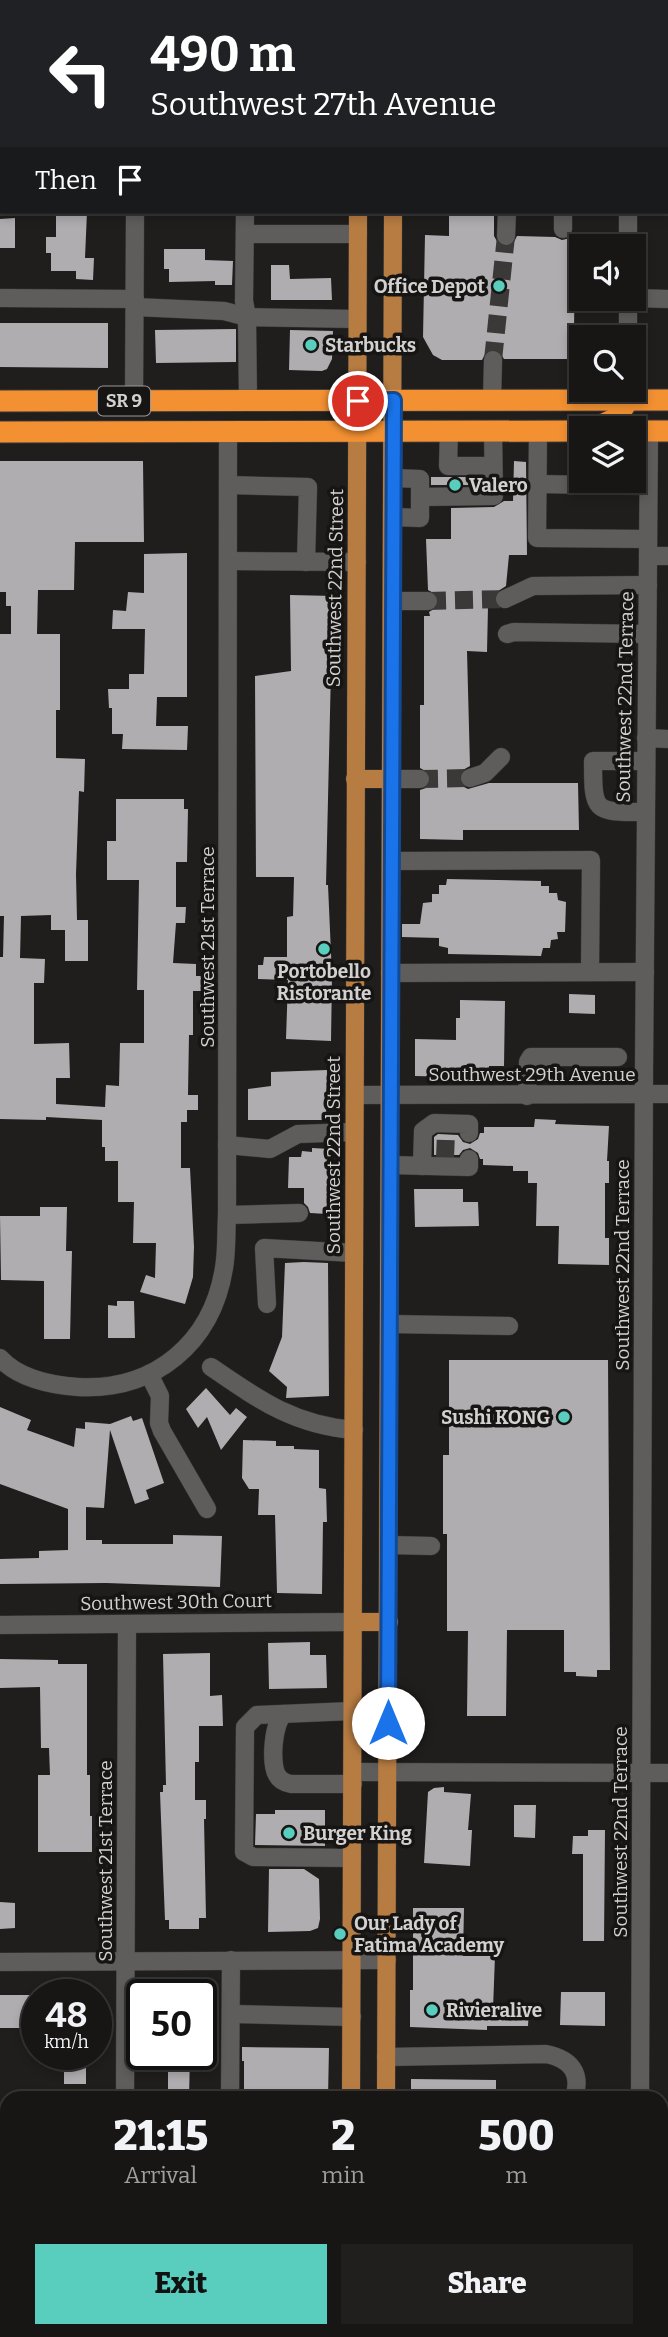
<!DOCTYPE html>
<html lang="en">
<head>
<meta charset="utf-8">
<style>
	body { margin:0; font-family:Bitter,serif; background:#211f1e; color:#f1f3f6; height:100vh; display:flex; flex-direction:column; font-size:26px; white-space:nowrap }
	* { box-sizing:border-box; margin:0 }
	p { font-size:23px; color:#9f9fa0 }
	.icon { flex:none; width:38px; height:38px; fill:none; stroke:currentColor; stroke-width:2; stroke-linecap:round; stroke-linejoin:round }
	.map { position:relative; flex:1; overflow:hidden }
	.sheet { position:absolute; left:0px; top:2091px; width:668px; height:247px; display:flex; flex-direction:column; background:#181615; border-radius:21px 21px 0 0; box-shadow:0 4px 10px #0003,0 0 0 2px #363534 }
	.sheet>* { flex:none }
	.top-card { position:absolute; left:0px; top:0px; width:668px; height:214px; box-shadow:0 4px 10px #0003,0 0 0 2px #363534; background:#202124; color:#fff; overflow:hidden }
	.fabs { position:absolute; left:569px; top:234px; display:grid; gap:14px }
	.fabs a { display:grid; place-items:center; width:77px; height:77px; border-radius:0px; background:#181615; box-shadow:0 4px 10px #0003,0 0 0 2px #363534; font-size:35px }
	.speed { position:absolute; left:21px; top:1979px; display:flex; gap:14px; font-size:35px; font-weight:700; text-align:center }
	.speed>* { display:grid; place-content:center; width:91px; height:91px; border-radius:50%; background:#181615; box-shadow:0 4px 10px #0003,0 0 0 2px #363534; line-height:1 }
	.speed small { font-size:18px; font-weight:400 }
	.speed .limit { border:4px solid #111; border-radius:10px; background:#fff; color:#111 }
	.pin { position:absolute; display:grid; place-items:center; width:60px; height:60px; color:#fff; margin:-30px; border:4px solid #fff; border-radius:50%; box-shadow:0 2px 7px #0007 }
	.me { position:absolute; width:77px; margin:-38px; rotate:0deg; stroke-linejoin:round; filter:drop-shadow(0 0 5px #0008) }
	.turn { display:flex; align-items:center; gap:24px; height:147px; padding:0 35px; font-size:32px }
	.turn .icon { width:91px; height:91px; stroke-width:2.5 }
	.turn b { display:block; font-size:49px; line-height:60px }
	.then { display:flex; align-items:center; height:66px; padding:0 35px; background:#0003; gap:14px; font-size:26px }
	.eta { display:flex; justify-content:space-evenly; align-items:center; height:119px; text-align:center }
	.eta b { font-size:42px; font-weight:800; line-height:49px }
	.cta { display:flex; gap:14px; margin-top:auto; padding:14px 35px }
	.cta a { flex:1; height:80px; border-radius:0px; background:#59cebe; color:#111; font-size:28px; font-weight:800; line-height:80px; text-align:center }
	.cta a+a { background:#211f1e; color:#f1f3f6 }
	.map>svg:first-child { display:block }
	.building { fill:#afadb0 }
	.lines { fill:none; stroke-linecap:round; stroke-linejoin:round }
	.minor-tunnel { stroke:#3b3937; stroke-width:18; stroke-dasharray:18 9; stroke-linecap:butt }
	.minor-casing { stroke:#3a3837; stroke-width:19 }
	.major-casing { stroke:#3a3837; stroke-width:19 }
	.highway-casing { stroke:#3a3837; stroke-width:23 }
	.minor { stroke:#5f5d5b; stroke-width:18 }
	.major { stroke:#b77c42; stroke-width:18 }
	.highway { stroke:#f29032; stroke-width:21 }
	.route-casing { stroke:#114b97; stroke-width:18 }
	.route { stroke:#1a73e8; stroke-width:12 }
	.poi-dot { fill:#59cebe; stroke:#171513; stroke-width:2.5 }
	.labels { text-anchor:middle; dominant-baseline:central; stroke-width:7; stroke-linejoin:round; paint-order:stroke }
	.shield { fill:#171513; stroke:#9b9997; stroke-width:2 }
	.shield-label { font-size:18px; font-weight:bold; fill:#d3d1d0 }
	.poi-label { font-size:19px; font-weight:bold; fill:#d3d1d0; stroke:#171513; text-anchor:start }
	.street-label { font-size:19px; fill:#d3d1d0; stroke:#171513 }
</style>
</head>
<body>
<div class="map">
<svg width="668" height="2337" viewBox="0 0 668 2337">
	<rect width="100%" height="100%" fill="#201e1c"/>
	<!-- building -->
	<g class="building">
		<polygon points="56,212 87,212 85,258 94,258 93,280 76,279 76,271 51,271 51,253 46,253 46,237 56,237"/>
		<polygon points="449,212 494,212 494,236 499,245 505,247 512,246 517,236 555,237 562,240 575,237 574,334 581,334 581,359 504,359 499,351 494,349 487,350 482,360 442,360 433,355 423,337 425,235 449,236"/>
		<polygon points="15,218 15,248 0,248 0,219"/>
		<polygon points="164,249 205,249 205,260 233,261 232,285 215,285 215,281 169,282 169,269 164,269"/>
		<polygon points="271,265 289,265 290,279 331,278 332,300 271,300"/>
		<polygon points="0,323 108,323 108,368 0,367"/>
		<polygon points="236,329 236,362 156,363 155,330"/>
		<polygon points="290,330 333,331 332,359 327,369 322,371 289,370"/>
		<polygon points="0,461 143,461 144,542 75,542 74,590 38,590 37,634 60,634 60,710 56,710 56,758 85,759 84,792 79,791 76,874 77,920 88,920 88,961 65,961 65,930 51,930 51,915 21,916 20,958 45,959 44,983 34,983 34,1044 69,1043 70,1078 56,1078 56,1104 105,1107 106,1085 119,1086 120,1043 144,1043 144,990 137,990 139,880 107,880 107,841 116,841 116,799 184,799 184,809 188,809 187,862 176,862 176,907 186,907 185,923 176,923 173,963 196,964 196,976 202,976 201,991 193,991 193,1035 189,1035 188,1095 198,1095 198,1110 187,1110 187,1122 181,1122 181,1168 190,1168 194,1247 193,1277 185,1304 140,1292 146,1275 155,1278 156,1243 133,1243 134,1202 118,1202 118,1161 105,1161 105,1147 102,1147 102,1120 46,1117 46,1120 0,1119 0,957 3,957 4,916 0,916 0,634 11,634 11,606 6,606 6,592 0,592"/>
		<polygon points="514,461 526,462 527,555 509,555 506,586 495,593 494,599 497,607 488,607 487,652 467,651 470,766 461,771 459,781 462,786 468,789 489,783 578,783 579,830 463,830 463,840 420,839 420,790 426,788 431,780 429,773 420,768 420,705 424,705 424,616 430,616 429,612 437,607 439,602 437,595 428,590 426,539 451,539 451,508 494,507 504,501 513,501"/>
		<rect x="431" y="477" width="51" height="8"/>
		<polygon points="187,553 187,697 157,697 156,726 188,726 187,750 122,749 123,734 112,734 112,708 109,708 108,689 129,689 129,674 144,674 145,629 112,629 113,610 126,611 128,592 144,593 144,554"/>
		<polygon points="290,595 334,596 336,669 331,670 326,885 328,885 332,976 331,1041 286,1039 288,980 258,979 258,965 263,965 264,957 287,957 287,917 293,916 294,877 256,877 255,676 291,671"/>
		<polygon points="447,879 541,881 541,886 549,886 549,893 557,893 558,900 566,902 565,932 557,932 558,939 551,940 550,948 543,948 541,956 448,954 448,948 439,946 439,938 402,937 402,924 420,924 423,903 432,902 432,894 439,894 439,885 446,885"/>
		<polygon points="569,994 595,995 595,1014 569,1013"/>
		<polygon points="460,1000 505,1001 504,1066 489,1066 488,1078 415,1076 415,1039 456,1040 456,1018 460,1018"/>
		<polygon points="327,1070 326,1120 248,1120 248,1089 271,1086 271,1072"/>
		<polygon points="535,1119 556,1120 555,1124 609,1126 607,1161 609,1161 609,1183 605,1183 605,1238 609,1238 609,1265 558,1264 559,1226 536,1226 537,1183 528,1183 528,1171 513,1171 513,1166 483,1165 483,1159 480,1159 478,1153 470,1148 463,1150 459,1155 434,1155 434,1137 438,1134 458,1135 463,1142 470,1144 478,1139 480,1133 484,1133 484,1127 534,1127"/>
		<polygon points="312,1148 329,1149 327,1214 310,1213 308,1207 304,1203 304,1188 288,1188 289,1157 301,1157 302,1151 312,1152"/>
		<polygon points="414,1189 463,1189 463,1202 478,1202 479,1226 415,1227"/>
		<polygon points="40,1207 67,1207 66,1251 72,1251 70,1339 44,1339 44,1281 1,1280 0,1216 40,1216"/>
		<polygon points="304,1262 328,1263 329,1396 286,1398 287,1387 269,1371 282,1337 285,1263"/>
		<polygon points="117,1301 134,1301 135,1338 108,1338 108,1305 117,1306"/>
		<polygon points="449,1360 608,1360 610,1670 597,1670 597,1677 576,1676 576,1672 564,1672 564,1630 507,1630 506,1716 467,1716 468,1631 447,1631 447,1534 443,1534 443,1455 449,1455"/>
		<polygon points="206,1388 230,1415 236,1408 247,1417 221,1450 207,1417 198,1428 186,1409"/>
		<polygon points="0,1407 31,1420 27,1430 74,1447 76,1428 85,1429 85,1422 110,1424 131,1416 133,1421 142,1418 164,1483 146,1490 149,1499 135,1504 110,1430 104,1508 86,1507 86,1540 102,1540 102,1544 173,1544 173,1535 222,1536 220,1587 106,1583 0,1584 0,1559 39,1558 39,1551 68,1550 68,1509 0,1484"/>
		<polygon points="243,1440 276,1441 276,1446 294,1446 294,1449 319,1450 319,1488 326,1489 327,1522 323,1522 322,1594 277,1593 275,1515 258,1515 259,1489 249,1489 242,1478"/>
		<polygon points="310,1642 310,1655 326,1655 327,1688 269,1689 268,1643"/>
		<polygon points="210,1653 210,1696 222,1695 223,1726 199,1726 199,1762 195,1762 195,1800 206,1800 206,1819 204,1819 206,1918 199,1918 199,1929 169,1929 169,1920 165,1920 161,1819 160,1792 163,1792 163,1785 166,1785 163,1654"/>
		<polygon points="0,1659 58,1660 58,1664 87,1664 87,1775 90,1775 90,1816 92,1816 92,1852 38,1852 38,1775 50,1775 49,1748 41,1748 40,1687 0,1688"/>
		<polygon points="444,1787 444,1792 471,1794 468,1830 472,1830 470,1866 424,1863 428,1792 434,1788"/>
		<polygon points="514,1805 536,1805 535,1838 514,1837"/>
		<polygon points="275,1810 325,1810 325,1846 255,1845 256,1814 275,1814"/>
		<polygon points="588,1830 605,1830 604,1941 583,1941 583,1854 572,1854 573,1836 588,1836"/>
		<polygon points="269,1869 304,1869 319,1879 320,1919 318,1928 310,1931 268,1932"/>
		<polygon points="0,1902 15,1903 15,1928 0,1929"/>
		<polygon points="413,1908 464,1908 463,1956 495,1956 493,2009 529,2009 528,2026 487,2026 487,2030 410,2027 410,1990 413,1990"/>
		<polygon points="561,1992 605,1992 605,2026 560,2025"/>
		<rect x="0" y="1995" width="37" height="33"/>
		<rect x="201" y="2032" width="18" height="29"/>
		<polygon points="242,2047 329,2048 328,2098 244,2098 244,2061 242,2061"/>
		<rect x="64" y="2054" width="22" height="30"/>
		<polygon points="168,2054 190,2054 189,2098 168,2098"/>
		<polygon points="411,2079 496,2080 496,2098 411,2098"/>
	</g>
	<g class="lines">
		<!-- minor-tunnel -->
		<g class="minor-tunnel">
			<polyline points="493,360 506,236"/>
			<polyline points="428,601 505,599"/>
			<polyline points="420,779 470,778"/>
			<polyline points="445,1158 446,1133"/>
		</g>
		<defs>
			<g id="minor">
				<polyline points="134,0 134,2"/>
				<polyline points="510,0 510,2"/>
				<polyline points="563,0 563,2"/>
				<polyline points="627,0 627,2"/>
				<polyline points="246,2 246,0"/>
				<polyline points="245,212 244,301 247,317 248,400"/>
				<polyline points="628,212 628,247"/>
				<polyline points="563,229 563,212"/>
				<polyline points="245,234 358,234"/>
				<polyline points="506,236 507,212"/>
				<polyline points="0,298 135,299"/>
				<polyline points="634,298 668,299"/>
				<polyline points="135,307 224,311 247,317 357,319"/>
				<polyline points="628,338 628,299"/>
				<polyline points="134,401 135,212"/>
				<polyline points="492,401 493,360"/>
				<polyline points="449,430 448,466 493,466"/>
				<polyline points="538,431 537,538 648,539"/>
				<polyline points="538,484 648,486"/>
				<polyline points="228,485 308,487 306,562"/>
				<polyline points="420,497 494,496 493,430"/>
				<polyline points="393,517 420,518 420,479 393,478"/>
				<polyline points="648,556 668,556"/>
				<polyline points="228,561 357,562"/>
				<polyline points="505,599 533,586 648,585"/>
				<polyline points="392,601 428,601"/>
				<polyline points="507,634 514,632 647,634"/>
				<polyline points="646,738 668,739"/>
				<polyline points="470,778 485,773 501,757"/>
				<polyline points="391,779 420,779"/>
				<path d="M645,812C594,812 593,813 593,761H645"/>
				<polyline points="391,861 591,860 590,972"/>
				<polyline points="390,973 645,972"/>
				<polyline points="355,1095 668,1094"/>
				<polyline points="527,1096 528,1062 531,1057 618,1057"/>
				<polyline points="227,1145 270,1149 298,1134 354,1132"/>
				<polyline points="390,1165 469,1167 469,1159"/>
				<polyline points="422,1166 423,1131 434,1123 469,1124 469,1133"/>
				<polyline points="227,1215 299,1213"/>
				<polyline points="267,1304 264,1248 354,1253"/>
				<polyline points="389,1324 509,1326"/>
				<path d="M0,1358C19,1379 51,1385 78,1387C155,1391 212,1343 224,1268C227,1251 226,1232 227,1215L228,431"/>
				<path d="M211,1367C259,1400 294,1425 354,1430"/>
				<polyline points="149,1374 160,1396 159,1423 162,1431 207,1509"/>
				<polyline points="389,1545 431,1546"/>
				<polyline points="0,1625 353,1622"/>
				<path d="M284,1714C273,1722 270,1763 277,1775C280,1781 286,1783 291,1784H353"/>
				<polyline points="353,1772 668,1773"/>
				<polyline points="352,1858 253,1857 244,1852 245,1727 257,1715 352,1711"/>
				<polyline points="0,1962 387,1960"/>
				<polyline points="231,2014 352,2017"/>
				<path d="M386,2057L546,2054C571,2059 582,2073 574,2098"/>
				<polyline points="125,2098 127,1624"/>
				<polyline points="230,2098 231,1960"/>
				<polyline points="640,2098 644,1071 649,431"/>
				<polyline points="257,2331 257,2337"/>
				<polyline points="52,2337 109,2337"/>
				<polyline points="125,2337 125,2331"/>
				<polyline points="230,2337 230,2331"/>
				<polyline points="639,2337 639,2331"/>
			</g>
			<g id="major">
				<polyline points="358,0 358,2"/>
				<polyline points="392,0 392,2"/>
				<polyline points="355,779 391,779"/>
				<polyline points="353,1622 389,1622"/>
				<polyline points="351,2098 358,212"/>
				<polyline points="386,2098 393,212"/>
				<polyline points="348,2337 349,2331"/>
				<polyline points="385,2337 385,2331"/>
			</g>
			<g id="highway">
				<polyline points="0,401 668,400"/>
				<polyline points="594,429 616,418 628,401"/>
				<polyline points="634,431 668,431"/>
				<polyline points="0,432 581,431"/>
			</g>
		</defs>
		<!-- minor casing -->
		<use href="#minor" class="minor-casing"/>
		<!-- major casing -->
		<use href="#major" class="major-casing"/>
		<!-- highway casing -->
		<use href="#highway" class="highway-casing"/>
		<!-- minor -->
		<use href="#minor" class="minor"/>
		<!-- major -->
		<use href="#major" class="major"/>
		<!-- highway -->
		<use href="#highway" class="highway"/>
	</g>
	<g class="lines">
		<defs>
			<polyline id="route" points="358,401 394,400 388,1723"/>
		</defs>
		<!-- route casing -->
		<use href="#route" class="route-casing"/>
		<!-- route -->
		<use href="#route" class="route"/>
	</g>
	<!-- markers -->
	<g class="poi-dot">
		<circle cx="499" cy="286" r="7"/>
		<circle cx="311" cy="345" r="7"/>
		<circle cx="455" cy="485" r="7"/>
		<circle cx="324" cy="949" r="7"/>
		<circle cx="564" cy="1417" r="7"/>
		<circle cx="289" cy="1833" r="7"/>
		<circle cx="340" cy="1934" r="7"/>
		<circle cx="432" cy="2010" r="7"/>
	</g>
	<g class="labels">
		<!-- shield labels -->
		<rect class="shield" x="98" y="386.5" width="52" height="29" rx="5"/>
		<g class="shield-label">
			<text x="124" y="401">SR 9</text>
		</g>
		<!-- poi labels -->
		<g class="poi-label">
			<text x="485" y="286" text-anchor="end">Office Depot</text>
			<text x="325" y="345">Starbucks</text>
			<text x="469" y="485">Valero</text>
			<text x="324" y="971" text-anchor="middle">Portobello<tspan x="324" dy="22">Ristorante</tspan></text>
			<text x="550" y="1417" text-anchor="end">Sushi KONG</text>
			<text x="303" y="1833">Burger King</text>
			<text x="354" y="1923">Our Lady of<tspan x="354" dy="22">Fatima Academy</tspan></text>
			<text x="446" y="2010">Rivieralive</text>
		</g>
		<!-- street labels -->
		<g class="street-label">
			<text transform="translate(335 588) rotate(-89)">Southwest 22nd Street</text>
			<text transform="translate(625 697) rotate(-89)">Southwest 22nd Terrace</text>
			<text transform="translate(207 947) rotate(-90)">Southwest 21st Terrace</text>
			<text x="532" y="1074">Southwest 29th Avenue</text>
			<text transform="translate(333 1155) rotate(-90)">Southwest 22nd Street</text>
			<text transform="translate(622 1265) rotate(-90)">Southwest 22nd Terrace</text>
			<text transform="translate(176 1602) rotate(-1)">Southwest 30th Court</text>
			<text transform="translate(620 1832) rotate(-90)">Southwest 22nd Terrace</text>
			<text transform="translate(105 1861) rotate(-90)">Southwest 21st Terrace</text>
		</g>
	</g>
</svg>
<div class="fabs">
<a><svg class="icon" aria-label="sound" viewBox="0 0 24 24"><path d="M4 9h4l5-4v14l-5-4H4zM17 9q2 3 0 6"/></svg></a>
<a><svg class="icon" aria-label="search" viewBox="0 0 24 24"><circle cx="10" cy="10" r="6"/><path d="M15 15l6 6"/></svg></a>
<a><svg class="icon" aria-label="layers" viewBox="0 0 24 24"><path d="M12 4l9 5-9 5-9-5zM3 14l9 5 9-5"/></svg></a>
</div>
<div class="speed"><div>48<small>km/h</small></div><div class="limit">50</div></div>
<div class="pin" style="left:358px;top:401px;background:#d93025"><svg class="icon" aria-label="arrive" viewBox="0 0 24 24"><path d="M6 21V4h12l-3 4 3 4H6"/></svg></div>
<svg class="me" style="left:388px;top:1723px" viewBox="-20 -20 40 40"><circle r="19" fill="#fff"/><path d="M0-13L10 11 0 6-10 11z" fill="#1a73e8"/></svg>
<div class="top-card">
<div class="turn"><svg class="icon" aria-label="left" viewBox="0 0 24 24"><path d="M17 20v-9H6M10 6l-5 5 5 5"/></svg><div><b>490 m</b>Southwest 27th Avenue</div></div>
<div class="then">Then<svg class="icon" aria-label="arrive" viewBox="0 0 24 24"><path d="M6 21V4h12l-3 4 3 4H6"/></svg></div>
</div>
<section class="sheet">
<div class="eta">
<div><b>21:15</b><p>Arrival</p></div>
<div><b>2</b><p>min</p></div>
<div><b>500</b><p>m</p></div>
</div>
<div class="cta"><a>Exit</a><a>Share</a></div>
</section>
</div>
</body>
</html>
